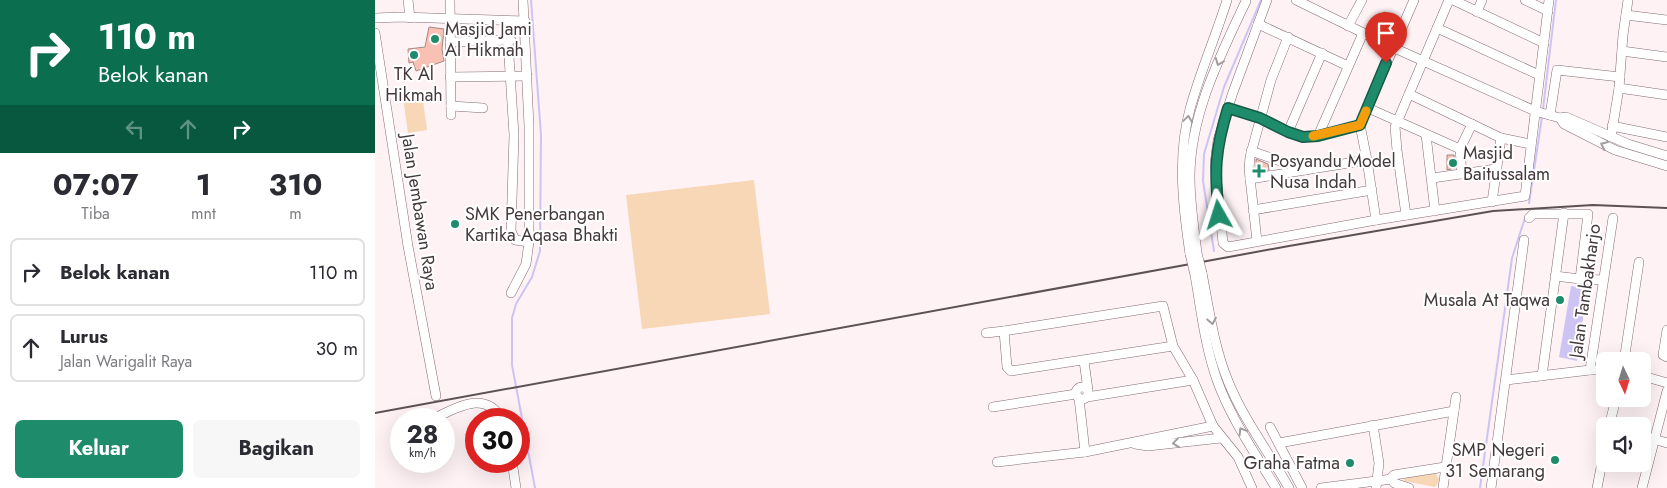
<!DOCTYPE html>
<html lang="id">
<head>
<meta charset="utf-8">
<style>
	body { margin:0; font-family:Jost,sans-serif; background:#f7f7f7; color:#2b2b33; height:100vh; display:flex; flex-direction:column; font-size:19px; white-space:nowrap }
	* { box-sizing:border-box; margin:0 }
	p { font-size:16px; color:#7c7c81 }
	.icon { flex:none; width:28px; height:28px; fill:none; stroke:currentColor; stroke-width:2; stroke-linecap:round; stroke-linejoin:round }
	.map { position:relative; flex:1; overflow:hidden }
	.sheet { display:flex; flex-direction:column; background:#fff; width:375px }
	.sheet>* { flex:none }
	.banner { background:#0b6e4f; color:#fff; overflow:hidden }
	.needle { width:32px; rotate:176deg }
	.tools { position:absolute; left:1221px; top:352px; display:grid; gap:10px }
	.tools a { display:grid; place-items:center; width:55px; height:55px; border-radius:8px; background:#fff; box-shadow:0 5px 20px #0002; font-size:25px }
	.speed { position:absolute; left:15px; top:408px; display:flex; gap:10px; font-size:25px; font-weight:700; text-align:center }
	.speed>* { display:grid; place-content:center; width:65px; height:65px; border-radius:50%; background:#fff; box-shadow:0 5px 20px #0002; line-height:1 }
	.speed small { font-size:12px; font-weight:400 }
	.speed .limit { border:8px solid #d22; background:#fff; color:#111 }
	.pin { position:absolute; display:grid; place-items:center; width:42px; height:42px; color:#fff; margin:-51px -21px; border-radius:50% 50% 50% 0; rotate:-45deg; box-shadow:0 0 5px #0007 }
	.pin .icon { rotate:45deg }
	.me { position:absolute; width:55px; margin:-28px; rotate:354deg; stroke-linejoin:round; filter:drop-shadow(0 0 4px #0008) }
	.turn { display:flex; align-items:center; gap:18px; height:105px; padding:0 15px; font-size:22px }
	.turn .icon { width:65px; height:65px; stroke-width:2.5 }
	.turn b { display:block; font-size:35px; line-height:42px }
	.lanes { display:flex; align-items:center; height:48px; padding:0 15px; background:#0003; justify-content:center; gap:25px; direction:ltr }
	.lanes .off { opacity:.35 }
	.eta { display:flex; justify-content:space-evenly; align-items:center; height:85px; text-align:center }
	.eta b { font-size:30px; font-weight:700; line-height:35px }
	.button { display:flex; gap:10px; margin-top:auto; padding:10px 15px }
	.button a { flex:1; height:58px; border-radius:8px; background:#1e8c6b; color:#fff; font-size:20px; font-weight:700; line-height:58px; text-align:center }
	.button a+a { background:#f7f7f7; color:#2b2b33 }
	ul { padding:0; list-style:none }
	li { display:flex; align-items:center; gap:15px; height:68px; margin:0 10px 8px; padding:0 5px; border:2px solid #e1e1e2; border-radius:8px }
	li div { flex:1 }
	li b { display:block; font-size:19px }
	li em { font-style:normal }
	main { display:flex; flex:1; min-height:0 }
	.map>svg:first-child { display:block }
	.green { fill:#f7d7b5 }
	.water { fill:#cec4f4 }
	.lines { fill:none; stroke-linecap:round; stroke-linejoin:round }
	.stream { stroke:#cec4f4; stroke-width:2 }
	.building { fill:#f8c1b4; stroke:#a48983 }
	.minor-casing { stroke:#846b72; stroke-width:10 }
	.minor { stroke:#fff; stroke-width:9 }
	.rail { stroke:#5d5154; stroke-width:2 }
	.minor-bridge-casing { stroke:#846b72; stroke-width:10; stroke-linecap:butt }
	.minor-bridge { stroke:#fff; stroke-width:9 }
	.oneway { stroke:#a29c9d }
	.route-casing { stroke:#145b46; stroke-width:12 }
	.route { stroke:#1e8c6b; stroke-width:9 }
	.slow { stroke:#f59e0b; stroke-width:9 }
	.poi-dot { fill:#1e8c6b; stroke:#fff; stroke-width:2 }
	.labels { text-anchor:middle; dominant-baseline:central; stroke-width:4; stroke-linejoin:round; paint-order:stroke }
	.poi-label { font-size:18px; fill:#44383b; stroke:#fff; text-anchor:start }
	.street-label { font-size:18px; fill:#44383b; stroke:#fff }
</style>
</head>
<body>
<main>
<section class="sheet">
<div class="banner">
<div class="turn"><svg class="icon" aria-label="right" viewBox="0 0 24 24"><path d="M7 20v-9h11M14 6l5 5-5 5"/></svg><div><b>110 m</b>Belok kanan</div></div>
<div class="lanes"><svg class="icon off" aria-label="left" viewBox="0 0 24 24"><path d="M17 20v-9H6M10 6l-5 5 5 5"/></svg><svg class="icon off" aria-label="ahead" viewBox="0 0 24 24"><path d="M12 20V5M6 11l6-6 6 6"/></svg><svg class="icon" aria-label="right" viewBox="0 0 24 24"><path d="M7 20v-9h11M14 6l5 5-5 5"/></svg></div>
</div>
<div class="eta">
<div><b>07:07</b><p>Tiba</p></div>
<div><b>1</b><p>mnt</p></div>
<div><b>310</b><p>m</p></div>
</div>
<ul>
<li><svg class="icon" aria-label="right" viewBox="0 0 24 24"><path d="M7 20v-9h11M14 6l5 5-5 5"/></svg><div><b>Belok kanan</b></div><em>110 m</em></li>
<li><svg class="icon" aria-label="ahead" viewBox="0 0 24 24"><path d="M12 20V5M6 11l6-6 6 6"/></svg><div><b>Lurus</b><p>Jalan Warigalit Raya</p></div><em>30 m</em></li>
</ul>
<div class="button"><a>Keluar</a><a>Bagikan</a></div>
</section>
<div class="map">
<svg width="1292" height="488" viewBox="0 0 1292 488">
	<rect width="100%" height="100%" fill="#fef2f5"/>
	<!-- green -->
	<g class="green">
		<polygon points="47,94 52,130 33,133 28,97"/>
		<polygon points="379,180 395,314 267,329 251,195"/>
		<polygon points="1060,473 1065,480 1060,487 1029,481 1030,476"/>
	</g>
	<!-- water -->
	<polygon class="water" points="1203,281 1213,283 1202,361 1184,357 1196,286 1202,287"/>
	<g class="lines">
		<!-- stream -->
		<g class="stream">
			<polyline points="156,0 166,135 165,251 157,277 141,304 137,318 137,365 160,488"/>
			<polyline points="1168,109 1181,0"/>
			<polyline points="1154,203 1167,117"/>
			<polyline points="839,251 828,181 829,154 849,87 886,0"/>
			<polyline points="1105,488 1137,258 1150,218"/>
		</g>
	</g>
	<!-- building -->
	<g class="building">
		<polygon points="1009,12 1024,19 1016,36 1006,31 1007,29 1002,27"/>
		<polygon points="54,27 69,29 67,49 69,61 41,71 38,62 34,63 33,49 50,47"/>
		<polygon points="1072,155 1079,155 1080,168 1072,170"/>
		<polygon points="881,159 893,164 894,170 881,172"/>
	</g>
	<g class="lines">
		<defs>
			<g id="minor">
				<polyline points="33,0 35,18"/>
				<polyline points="75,0 76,115"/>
				<polyline points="892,0 857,95 843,140 840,163 848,243 853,247 1001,220 1150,196 1174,0"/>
				<polyline points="921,0 1017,47 1160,111 1185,118 1191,117 1253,144 1292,156"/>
				<polyline points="1078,0 1169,43"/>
				<polyline points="1150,0 1173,11"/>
				<polyline points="1102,12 1107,0"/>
				<polyline points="1251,15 1292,20"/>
				<polyline points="0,18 26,17 150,21"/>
				<polyline points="883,24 973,66"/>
				<polyline points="973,26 987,0"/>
				<polyline points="1062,28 1164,75"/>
				<polyline points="0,33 33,246 61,396"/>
				<polyline points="133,41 139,135 136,231 140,240 154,242"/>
				<polyline points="75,42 136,40"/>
				<polyline points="1247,51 1292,57"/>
				<polyline points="75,77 152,76"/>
				<polyline points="1244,88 1292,95"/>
				<polyline points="1034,94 1126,138 1155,144"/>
				<polyline points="76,106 108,108"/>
				<polyline points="853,108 885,118 913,132 928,137 943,136 985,125 1039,0"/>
				<polyline points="993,108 1085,149"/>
				<polyline points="1175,115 1182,70 1245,77"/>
				<polyline points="1185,118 1189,124 1240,150 1292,166"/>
				<polyline points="985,125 992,160 1001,220"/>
				<polyline points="1237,126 1292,137"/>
				<polyline points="913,132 947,53"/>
				<polyline points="1051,135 1060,211"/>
				<polyline points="943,136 988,33"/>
				<polyline points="1236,137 1244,88 1248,35 1253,0"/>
				<polyline points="876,151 931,170"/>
				<polyline points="1087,174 1085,149 1097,124"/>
				<polyline points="1057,178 1121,169"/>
				<polyline points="875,179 992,160"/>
				<polyline points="1117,202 1126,138"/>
				<polyline points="878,210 997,190"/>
				<polyline points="1031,215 1022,150 1020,127 1074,0"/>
				<polyline points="1154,218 1158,214 1213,214 1205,279 1228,280"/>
				<polyline points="882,241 874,169 875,157 896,80 913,37"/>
				<path d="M822,253C819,228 815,203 815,177C815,115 845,56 871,1"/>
				<path d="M815,254C808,207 802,156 815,109C825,72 841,36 852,0"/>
				<path d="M827,273C834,309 839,347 853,381C868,419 894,452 914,488"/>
				<path d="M820,275C826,310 830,346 842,380C856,419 880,453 901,488"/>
				<polyline points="1180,276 1205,279"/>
				<polyline points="136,293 151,264 154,242 154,126 148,0"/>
				<polyline points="1292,330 1288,355 1292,357"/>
				<polyline points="611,333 629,331"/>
				<polyline points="798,346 636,371 632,367 629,331 788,306 798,346 818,380 838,426 863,457 877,488"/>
				<polyline points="709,361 713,390"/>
				<polyline points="1249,361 1264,262"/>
				<polyline points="1215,370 1238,218"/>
				<polyline points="1167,376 1189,213"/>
				<polyline points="1268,376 1292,383"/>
				<polyline points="1131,380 1215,370 1230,370"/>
				<circle cx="707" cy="393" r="6"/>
				<polyline points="712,397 818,380"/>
				<polyline points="704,398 710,452"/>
				<polyline points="618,407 701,394"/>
				<path d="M64,416C86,405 111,392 127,419"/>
				<polyline points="998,425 1004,463 1001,488"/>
				<polyline points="1234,426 1241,399"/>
				<polyline points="895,427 927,488"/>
				<polyline points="1268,436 1292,443"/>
				<polyline points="904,443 1079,411"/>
				<polyline points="760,444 773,446 846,438"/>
				<polyline points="137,461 141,488"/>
				<polyline points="622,462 710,452 838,426"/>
				<polyline points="946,488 1017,479"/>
				<polyline points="1034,488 1019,483 1017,477 1019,475 1070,467"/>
				<polyline points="1068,488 1081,397"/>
				<polyline points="1116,488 1149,240"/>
				<polyline points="1222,488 1230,447"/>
				<polyline points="1267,488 1292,391"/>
			</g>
		</defs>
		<!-- minor casing -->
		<use href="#minor" class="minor-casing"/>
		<!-- minor -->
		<use href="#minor" class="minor"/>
		<!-- rail -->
		<polyline class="rail" points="0,413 914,246 1118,211 1218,205 1292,208"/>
		<defs>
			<g id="minor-bridge">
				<polyline points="822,253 827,273"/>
				<polyline points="815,254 820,275"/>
			</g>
		</defs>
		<!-- minor-bridge casing -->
		<use href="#minor-bridge" class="minor-bridge-casing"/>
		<!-- minor-bridge -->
		<use href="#minor-bridge" class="minor-bridge"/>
	</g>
	<!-- one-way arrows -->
	<defs><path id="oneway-chevron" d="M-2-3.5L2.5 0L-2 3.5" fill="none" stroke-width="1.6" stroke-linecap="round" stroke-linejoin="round" transform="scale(1.25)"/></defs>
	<g class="oneway">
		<use href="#oneway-chevron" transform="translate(844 62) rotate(111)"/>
		<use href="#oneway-chevron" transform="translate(813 119) rotate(-82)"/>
		<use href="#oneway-chevron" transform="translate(1229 145) rotate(-155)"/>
		<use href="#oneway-chevron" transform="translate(837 321) rotate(79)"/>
		<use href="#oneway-chevron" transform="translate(867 431) rotate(-121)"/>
		<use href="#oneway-chevron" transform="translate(801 443) rotate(173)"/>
	</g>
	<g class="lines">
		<defs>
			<path id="route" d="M844,215C839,172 840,150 853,108L885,118L913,132L928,137L943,136L985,125L1011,63"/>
		</defs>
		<!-- route casing -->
		<use href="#route" class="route-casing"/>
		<!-- route -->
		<use href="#route" class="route"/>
		<!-- slow -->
		<polyline class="slow" points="938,136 985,125 991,111"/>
	</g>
	<!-- markers -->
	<g class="poi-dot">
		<circle cx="60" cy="39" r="5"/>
		<circle cx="39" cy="55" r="5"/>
		<circle cx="1078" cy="163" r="5"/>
		<path d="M881.5 163.5h5v5h5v5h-5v5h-5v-5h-5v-5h5z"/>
		<circle cx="80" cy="224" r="5"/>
		<circle cx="1185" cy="300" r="5"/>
		<circle cx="1180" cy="460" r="5"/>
		<circle cx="975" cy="463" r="5"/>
	</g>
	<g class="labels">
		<!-- poi labels -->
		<g class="poi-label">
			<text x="70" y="29">Masjid Jami<tspan x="70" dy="21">Al Hikmah</tspan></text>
			<text x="39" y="74" text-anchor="middle">TK Al<tspan x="39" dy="21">Hikmah</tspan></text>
			<text x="1088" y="153">Masjid<tspan x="1088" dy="21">Baitussalam</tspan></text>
			<text x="895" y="161">Posyandu Model<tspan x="895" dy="21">Nusa Indah</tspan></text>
			<text x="90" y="214">SMK Penerbangan<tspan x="90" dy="21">Kartika Aqasa Bhakti</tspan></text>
			<text x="1175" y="300" text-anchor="end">Musala At Taqwa</text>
			<text x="1170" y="450" text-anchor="end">SMP Negeri<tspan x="1170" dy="21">31 Semarang</tspan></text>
			<text x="965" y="463" text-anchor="end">Graha Fatma</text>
		</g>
		<!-- street labels -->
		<g class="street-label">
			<text transform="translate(45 212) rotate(81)">Jalan Jembawan Raya</text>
			<text transform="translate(1210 291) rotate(-82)">Jalan Tambakharjo</text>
		</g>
	</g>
</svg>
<div class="tools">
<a><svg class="needle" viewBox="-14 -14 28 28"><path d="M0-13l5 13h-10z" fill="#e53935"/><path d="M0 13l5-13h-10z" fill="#7c7c81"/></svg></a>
<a><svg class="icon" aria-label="sound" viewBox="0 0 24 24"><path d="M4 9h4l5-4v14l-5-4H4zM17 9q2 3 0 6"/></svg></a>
</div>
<div class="speed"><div>28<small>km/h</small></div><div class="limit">30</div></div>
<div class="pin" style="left:1011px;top:63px;background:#d93025"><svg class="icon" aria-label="arrive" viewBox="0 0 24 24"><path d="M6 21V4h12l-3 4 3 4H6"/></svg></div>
<svg class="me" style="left:844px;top:215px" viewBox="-20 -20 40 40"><path d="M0-17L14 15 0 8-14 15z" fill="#1e8c6b" stroke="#fff" stroke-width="4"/></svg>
</div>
</main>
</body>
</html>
